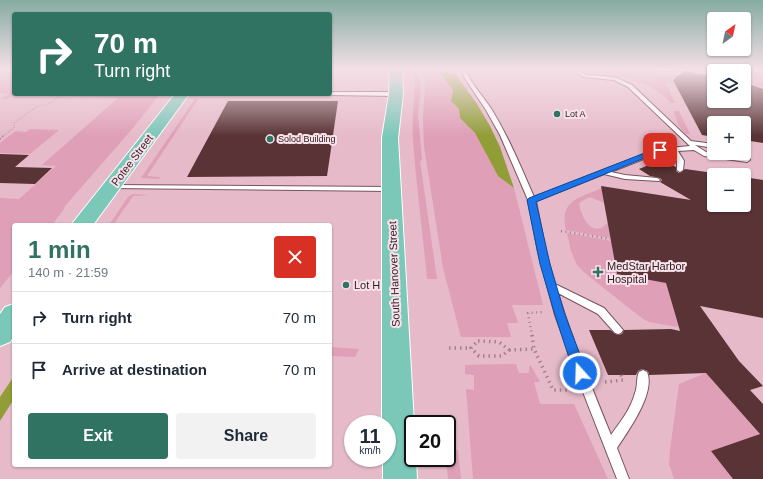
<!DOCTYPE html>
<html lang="en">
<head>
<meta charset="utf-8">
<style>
	body { margin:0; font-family:Helvetica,sans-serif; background:#f2f2f3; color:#1f2937; height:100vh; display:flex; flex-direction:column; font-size:15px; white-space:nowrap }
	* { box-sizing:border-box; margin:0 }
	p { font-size:13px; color:#747a83 }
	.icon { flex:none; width:22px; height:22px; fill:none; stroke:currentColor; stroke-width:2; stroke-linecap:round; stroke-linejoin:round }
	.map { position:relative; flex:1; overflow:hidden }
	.drawer { position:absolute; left:12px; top:223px; width:320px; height:244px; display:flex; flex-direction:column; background:#fff; border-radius:4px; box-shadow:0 1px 3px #0004 }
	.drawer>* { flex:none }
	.top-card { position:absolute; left:12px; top:12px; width:320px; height:84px; border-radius:4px; box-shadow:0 1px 3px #0004; background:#317363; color:#fff; overflow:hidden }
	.needle { width:26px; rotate:33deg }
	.fabs { position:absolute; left:707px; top:12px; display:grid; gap:8px }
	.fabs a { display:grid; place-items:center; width:44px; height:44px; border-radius:4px; background:#fff; box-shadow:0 1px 3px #0004; font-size:20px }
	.speed { position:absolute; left:344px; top:415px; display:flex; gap:8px; font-size:20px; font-weight:700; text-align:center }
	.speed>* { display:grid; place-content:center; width:52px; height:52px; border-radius:50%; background:#fff; box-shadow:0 1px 3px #0004; line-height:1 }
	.speed small { font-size:10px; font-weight:400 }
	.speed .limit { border:2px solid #111; border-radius:6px; background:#fff; color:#111 }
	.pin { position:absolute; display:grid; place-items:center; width:34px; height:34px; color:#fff; margin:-17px; border-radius:8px; box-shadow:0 2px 6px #0006 }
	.me { position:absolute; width:44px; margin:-22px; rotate:340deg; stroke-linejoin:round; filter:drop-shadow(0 0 3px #0008) }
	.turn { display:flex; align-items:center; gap:14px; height:84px; padding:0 16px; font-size:18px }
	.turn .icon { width:52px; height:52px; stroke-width:2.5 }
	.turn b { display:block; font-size:28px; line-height:34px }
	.round { display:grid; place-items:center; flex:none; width:42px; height:42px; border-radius:4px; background:#f2f2f3 }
	.summary { display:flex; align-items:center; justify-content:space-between; height:68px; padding:0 16px }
	h1 { font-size:24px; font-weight:600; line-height:30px; color:#317363 }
	.action { display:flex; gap:8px; margin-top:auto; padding:8px 16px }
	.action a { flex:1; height:46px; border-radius:4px; background:#317363; color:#fff; font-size:16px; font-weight:600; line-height:46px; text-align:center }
	.action a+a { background:#f2f2f3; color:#1f2937 }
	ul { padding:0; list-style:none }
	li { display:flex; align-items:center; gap:12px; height:52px; padding:0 16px; border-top:1px solid #e0e1e3 }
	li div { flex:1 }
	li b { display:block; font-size:15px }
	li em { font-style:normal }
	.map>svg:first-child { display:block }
	.green { fill:#df9fb6 }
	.water { fill:#919d37 }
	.building { fill:#593335 }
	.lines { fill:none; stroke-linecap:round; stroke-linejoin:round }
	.service-casing { stroke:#795360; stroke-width:2 }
	.primary-casing { stroke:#fff; stroke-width:2 }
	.path-far3 { stroke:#a2818c; stroke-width:1.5; stroke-dasharray:0.5 2; stroke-linecap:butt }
	.path-far2 { stroke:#a2818c; stroke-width:2; stroke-dasharray:1 2.5; stroke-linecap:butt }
	.path-far1 { stroke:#a2818c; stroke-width:2.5; stroke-dasharray:1 3.5; stroke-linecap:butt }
	.path { stroke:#a2818c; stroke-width:3.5; stroke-dasharray:1.5 4; stroke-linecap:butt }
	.service { fill:#fff; fill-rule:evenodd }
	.primary { fill:#7bc8b9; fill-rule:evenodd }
	.route { fill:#1a73e8; stroke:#114b97 }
	.poi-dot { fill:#317363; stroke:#f9e2e9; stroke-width:1.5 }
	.labels { text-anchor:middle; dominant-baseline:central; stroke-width:4; stroke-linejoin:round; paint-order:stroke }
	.far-poi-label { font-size:9px; fill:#322127; stroke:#f9e2e9; text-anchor:start }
	.street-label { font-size:11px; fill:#322127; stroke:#f9e2e9 }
	.poi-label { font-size:11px; fill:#322127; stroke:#f9e2e9; text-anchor:start }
</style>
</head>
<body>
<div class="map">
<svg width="763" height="479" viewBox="0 0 763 479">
	<rect width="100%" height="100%" fill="#e6bac9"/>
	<!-- green -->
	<g class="green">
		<polygon points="11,69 14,69 14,94 60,94 58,96 16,94 7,99 0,99 9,94 0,93 0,75"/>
		<path d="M414,69H419L421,89L418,115L422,160L420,161L437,279H427C423,233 416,186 413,139C411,115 416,93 414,69Z"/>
		<path d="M422,69H435L446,72L441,71L440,73L453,90C450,99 452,103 459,109L460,118L475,133L498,176L514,188L543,305H512L518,323H507L511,337H461L443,268L424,146L423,119L425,86Z"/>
		<path d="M582,69C600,69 620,67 639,69C658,72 664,78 685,74L679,78H671L674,84L666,83L675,103H670C660,87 633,79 615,76C604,74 592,74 582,69Z"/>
		<polygon points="691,69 741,69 763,76 763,88 744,80 744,71 714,71 714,73"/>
		<polygon points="64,94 160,94 133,128 65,206 64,209 52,225 14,225 14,271 0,288 0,198 19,199 56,166 42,165 118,98 62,96"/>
		<polygon points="195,99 210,99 198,99 147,176 160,177 159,179 141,178"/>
		<polygon points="674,111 679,111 690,134 686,134 678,125"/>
		<polygon points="30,129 59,130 30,154 0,153 0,143 16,131 26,132"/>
		<path d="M602,188L604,203L590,197L582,201L579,204C582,218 592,239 608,223L610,238L566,230C559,200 579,198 602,188Z"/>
		<polygon points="133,194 149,195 133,196 113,225 109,225 128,197"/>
		<polygon points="567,233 611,241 617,274 666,283 678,327 649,322 643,319 586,274 577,265 571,251"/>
		<polygon points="330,347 359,349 355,357 330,356"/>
		<polygon points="516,364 519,373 529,373 529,366 531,366 540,382 534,382 540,404 574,404 608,479 473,479 466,389 474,390 474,375 465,374 465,365"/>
		<polygon points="706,373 760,434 711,451 733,479 674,479 669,464 670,450 679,384"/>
		<polygon points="458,450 461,479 448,479 446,458 447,458 447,451"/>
	</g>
	<!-- water -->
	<g class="water">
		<polygon points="440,71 456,75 477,104 490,126 500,147 514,188 498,176 475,133 460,118 459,109 451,101 453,90 440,73"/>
		<polygon points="14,376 14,399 0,421 0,397"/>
	</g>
	<!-- building -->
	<g class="building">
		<polygon points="685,70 698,74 714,75 714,101 744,101 744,82 763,89 763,143 744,140 744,123 714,123 714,137 702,135 673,80"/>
		<polygon points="228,101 338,101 327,176 187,177"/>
		<polygon points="0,154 29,155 15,167 52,168 35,184 0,183"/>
		<polygon points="661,160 676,167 676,171 679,173 685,169 728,175 714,175 714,205 744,205 744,177 763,180 763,318 700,306 739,361 763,386 750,390 763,404 763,479 733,479 711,451 760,434 706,373 649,375 648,371 642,369 638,371 636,375 608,375 589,330 610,330 618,335 622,334 624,330 671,329 680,331 666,283 617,274 601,186 691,200 660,182 662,180 660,178 650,176 639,169"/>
	</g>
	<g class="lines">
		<defs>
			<g id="service">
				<path d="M461,69H465C471,84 483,96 492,110C509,138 521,167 534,197L658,149L690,146L628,87L614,80L583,77L572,69H577L586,75L604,76L617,78L632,85L691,141L714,144V148L695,145L706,152L743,157L741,153H744V151L746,152L750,160L747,162L704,156L694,150L678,151L684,161L683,170L680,172L677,170V161L671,151L661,152L611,172L625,175L657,178L659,179L660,180L659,181L625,179L604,174L536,201L546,252L555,284L604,308L623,330L621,333L618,334L615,333L598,314L558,293C573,342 592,388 611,435C620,422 631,409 635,393C638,386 636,378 639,372L643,370L647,372C656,393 628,431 617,448L629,479H617L581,387L555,315L538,252L528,200L500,135L486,110L464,77Z"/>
				<path d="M656,69H676C672,72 660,72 656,69Z"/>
				<polygon points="330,92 396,92 399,94 396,96 328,95 327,94 330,94"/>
				<polygon points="111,185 391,187 395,189 391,191 109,188 108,187 109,186"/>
			</g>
			<g id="primary">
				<polygon points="390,69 402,69 403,94 398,138 414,424 413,424 413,458 416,458 417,479 383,479 383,458 387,458 387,424 382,424 382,138 389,94"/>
				<polygon points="175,94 189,94 93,225 71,225"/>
				<polygon points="14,304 14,336 10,342 0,346 0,314 5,307"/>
			</g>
		</defs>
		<!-- service casing -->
		<use href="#service" class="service-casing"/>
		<!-- primary casing -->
		<use href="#primary" class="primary-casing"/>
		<!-- path-far3 -->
		<g class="path-far3">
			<polyline points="746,69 763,75"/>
			<polyline points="2,137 14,128 14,123 36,107 50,103 62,94"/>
		</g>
		<!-- path-far2 -->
		<polyline class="path-far2" points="0,139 3,136"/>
		<!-- path-far1 -->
		<g class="path-far1">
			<polyline points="561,231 610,239"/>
			<polyline points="532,336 528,313 544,312"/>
		</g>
		<!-- path -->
		<g class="path">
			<polyline points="532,335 534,349"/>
			<polygon points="478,341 499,342 509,350 502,356 479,356 471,348"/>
			<polyline points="449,348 471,348"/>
			<polyline points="509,350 534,349 553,390 570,390"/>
			<polyline points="605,382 623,380 621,375"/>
		</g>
		<!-- service -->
		<use href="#service" class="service"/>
		<!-- primary -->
		<use href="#primary" class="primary"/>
	</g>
	<!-- sky -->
	<linearGradient id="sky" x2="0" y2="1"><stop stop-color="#85aba1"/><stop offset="0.51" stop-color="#f4e0e7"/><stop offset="1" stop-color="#f4e0e7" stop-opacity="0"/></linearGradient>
	<rect width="763" height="136" fill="url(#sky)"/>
	<!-- route -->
	<polygon class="route" points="660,147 662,148 662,151 536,202 550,264 565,315 587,373 585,377 580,378 576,377 574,373 555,315 540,264 527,200 529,198"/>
	<!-- markers -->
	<g class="poi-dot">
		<circle cx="557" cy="114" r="4"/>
		<circle cx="270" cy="139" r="4"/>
		<path d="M596 266h4v4h4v4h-4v4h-4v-4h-4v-4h4z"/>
		<circle cx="346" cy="285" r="4"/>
	</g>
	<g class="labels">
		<!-- far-poi labels -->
		<g class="far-poi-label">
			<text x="565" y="114">Lot A</text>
			<text x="278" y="139">Solod Building</text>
		</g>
		<!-- street labels -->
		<g class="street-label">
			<text transform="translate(132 160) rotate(-53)">Potee Street</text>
			<text transform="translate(394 274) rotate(-92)">South Hanover Street</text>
		</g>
		<!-- poi labels -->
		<g class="poi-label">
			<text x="607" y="266">MedStar Harbor<tspan x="607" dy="13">Hospital</tspan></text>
			<text x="354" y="285">Lot H</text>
		</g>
	</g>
</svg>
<div class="fabs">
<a><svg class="needle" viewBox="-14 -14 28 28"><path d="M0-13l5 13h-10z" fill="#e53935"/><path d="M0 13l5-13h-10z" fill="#747a83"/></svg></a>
<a><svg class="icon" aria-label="layers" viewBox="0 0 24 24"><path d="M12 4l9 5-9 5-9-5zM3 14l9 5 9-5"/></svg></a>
<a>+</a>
<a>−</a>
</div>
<div class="speed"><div>11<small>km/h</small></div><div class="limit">20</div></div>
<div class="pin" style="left:660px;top:150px;background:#d93025"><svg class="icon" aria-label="arrive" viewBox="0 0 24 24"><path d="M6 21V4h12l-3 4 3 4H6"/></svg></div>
<svg class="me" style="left:580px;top:373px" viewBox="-20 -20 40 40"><circle r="17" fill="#1a73e8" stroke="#fff" stroke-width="3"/><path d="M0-11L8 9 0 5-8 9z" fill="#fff"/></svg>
<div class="top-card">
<div class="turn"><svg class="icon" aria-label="right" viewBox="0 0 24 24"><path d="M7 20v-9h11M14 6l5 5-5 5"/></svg><div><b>70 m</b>Turn right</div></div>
</div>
<section class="drawer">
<div class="summary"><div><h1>1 min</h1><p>140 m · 21:59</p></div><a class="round" style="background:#d93025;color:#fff"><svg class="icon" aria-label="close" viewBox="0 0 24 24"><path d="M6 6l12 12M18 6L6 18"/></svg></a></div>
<ul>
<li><svg class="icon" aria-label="right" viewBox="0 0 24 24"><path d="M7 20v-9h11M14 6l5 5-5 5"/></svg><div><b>Turn right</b></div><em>70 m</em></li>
<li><svg class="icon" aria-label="arrive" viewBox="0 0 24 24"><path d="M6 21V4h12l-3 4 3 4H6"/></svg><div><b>Arrive at destination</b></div><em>70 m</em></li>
</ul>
<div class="action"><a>Exit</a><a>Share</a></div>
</section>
</div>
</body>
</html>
